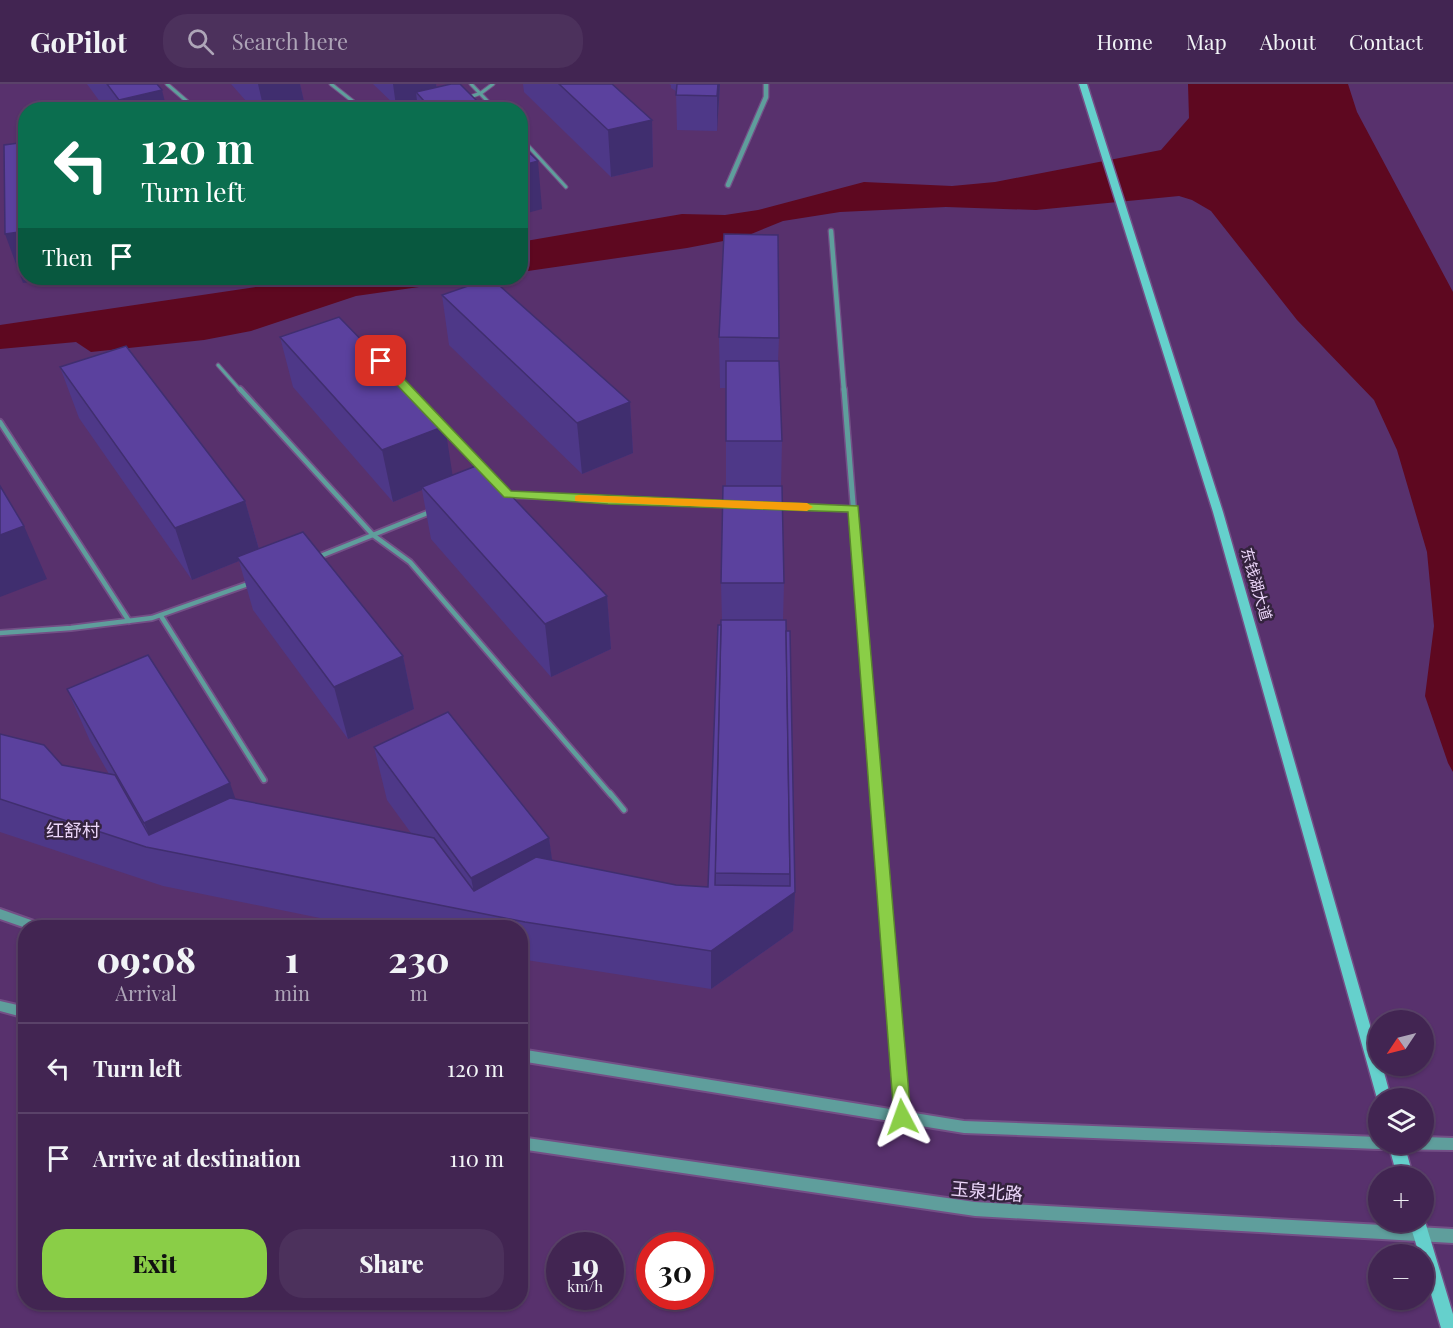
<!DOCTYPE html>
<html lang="en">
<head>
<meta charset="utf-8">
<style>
	body { margin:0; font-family:"Playfair Display","Noto Sans SC",serif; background:#4c315c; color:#f1f3f6; height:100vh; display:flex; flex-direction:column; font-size:22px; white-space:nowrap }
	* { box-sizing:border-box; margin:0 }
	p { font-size:20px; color:#aea5b8 }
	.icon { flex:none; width:33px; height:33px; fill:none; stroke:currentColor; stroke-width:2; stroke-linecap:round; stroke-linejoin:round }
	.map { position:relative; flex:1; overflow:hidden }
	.side { position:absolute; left:18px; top:836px; width:510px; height:390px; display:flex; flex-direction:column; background:#422552; border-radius:24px; box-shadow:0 2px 4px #0004,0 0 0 2px #5a4269 }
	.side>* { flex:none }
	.banner { position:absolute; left:18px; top:18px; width:510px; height:183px; border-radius:24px; box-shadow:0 2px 4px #0004,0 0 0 2px #5a4269; background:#0b6e4f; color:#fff; overflow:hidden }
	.needle { width:39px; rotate:235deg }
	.fabs { position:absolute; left:1368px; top:926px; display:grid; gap:12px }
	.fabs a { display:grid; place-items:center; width:66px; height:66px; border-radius:50%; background:#422552; box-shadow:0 2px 4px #0004,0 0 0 2px #5a4269; font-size:30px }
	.speed { position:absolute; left:546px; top:1148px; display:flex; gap:12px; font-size:30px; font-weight:700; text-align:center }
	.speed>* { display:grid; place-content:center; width:78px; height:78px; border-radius:50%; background:#422552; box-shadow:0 2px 4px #0004,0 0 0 2px #5a4269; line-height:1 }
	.speed small { font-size:15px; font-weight:400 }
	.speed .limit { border:9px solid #d22; background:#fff; color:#111 }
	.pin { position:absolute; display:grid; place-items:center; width:51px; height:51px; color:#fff; margin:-26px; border-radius:12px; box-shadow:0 3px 9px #0006 }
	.me { position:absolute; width:66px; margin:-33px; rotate:356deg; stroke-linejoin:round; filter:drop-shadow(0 0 4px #0008) }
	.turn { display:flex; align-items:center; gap:21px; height:126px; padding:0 24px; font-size:27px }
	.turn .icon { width:78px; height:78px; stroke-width:2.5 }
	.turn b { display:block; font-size:42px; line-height:51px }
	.then { display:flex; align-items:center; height:57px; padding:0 24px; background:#0003; gap:12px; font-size:22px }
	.eta { display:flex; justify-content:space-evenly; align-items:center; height:102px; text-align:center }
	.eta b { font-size:36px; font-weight:800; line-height:42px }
	.button { display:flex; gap:12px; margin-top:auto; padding:12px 24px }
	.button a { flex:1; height:69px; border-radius:24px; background:#8ace47; color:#111; font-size:24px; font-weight:800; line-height:69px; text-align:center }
	.button a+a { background:#4c315c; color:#f1f3f6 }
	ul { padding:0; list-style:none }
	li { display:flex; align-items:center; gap:18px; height:90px; padding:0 24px; border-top:2px solid #5a4269 }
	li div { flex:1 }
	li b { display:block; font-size:22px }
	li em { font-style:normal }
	header { display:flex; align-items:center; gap:36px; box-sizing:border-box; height:84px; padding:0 30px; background:#422552; border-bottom:2px solid #5a4269 }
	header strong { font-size:28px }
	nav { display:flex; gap:33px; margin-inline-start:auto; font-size:21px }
	.search { width:420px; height:54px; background:#4c315c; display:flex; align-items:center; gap:15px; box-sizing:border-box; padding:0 21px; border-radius:24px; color:#aea5b8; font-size:22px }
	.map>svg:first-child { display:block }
	.water { fill:#5e0820 }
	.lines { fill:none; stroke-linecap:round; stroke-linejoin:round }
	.service-far2-casing { stroke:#734f86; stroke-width:5 }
	.service-far1-casing { stroke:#734f86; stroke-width:8 }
	.service-casing { stroke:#734f86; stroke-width:8 }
	.minor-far2-casing { stroke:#734f86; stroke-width:7 }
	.minor-far1-casing { stroke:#734f86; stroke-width:8 }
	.minor-casing { stroke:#734f86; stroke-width:10 }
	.tertiary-casing { stroke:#734f86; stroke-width:4 }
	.secondary-casing { stroke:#734f86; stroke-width:3 }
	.service-far2 { stroke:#5f9e9c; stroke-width:3 }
	.service-far1 { stroke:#5f9e9c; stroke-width:4.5 }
	.service { stroke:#5f9e9c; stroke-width:5 }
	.minor-far2 { stroke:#5f9e9c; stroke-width:4.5 }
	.minor-far1 { stroke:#5f9e9c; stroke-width:5 }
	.minor { stroke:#5f9e9c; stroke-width:8 }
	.tertiary { fill:#5f9e9c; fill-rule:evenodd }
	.secondary { fill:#65d0cc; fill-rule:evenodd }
	.wall { fill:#4e3888 }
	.shaded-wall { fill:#402e6f }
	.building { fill:#5b419e; stroke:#402e6f; stroke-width:1.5 }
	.route { fill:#8ace47; stroke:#5a862e; stroke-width:1.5 }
	.slow { fill:#f59e0b }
	.labels { text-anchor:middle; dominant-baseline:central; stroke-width:5; stroke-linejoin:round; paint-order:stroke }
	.street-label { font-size:15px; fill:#ecd6fa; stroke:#34233e }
	.quarter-label { font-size:18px; fill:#ecd6fa; stroke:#34233e }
	.near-street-label { font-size:18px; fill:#ecd6fa; stroke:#34233e }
</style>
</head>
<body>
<header>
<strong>GoPilot</strong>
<div class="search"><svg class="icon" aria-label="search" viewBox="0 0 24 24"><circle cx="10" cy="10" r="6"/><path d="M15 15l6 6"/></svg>Search here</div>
<nav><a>Home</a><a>Map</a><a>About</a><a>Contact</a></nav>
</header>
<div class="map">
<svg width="1453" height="1244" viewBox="0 0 1453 1244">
	<rect width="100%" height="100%" fill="#58316d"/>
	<!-- water -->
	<g class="water">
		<polygon points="1188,0 1348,0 1357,28 1453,208 1453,688 1448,679 1425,612 1434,542 1427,468 1397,366 1374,316 1297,236 1211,127 1192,116 1179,112 1036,126 946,123 840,128 783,137 744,153 687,164 521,188 520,158 682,130 725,131 758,126 864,98 952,102 995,98 1161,66 1189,34"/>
		<polygon points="316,194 482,194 356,212 251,247 204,256 91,268 76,258 0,265 0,241"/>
	</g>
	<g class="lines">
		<defs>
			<g id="service-far2">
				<polyline points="167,0 197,26"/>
				<polyline points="331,0 364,26"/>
				<polyline points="471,0 496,26"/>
				<polyline points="467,14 481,9 493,0"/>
				<polyline points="412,26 424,24"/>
				<polyline points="520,53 566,103"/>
				<polyline points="218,281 241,307"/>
			</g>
			<g id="service-far1">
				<polyline points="240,305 373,451 410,478 611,711"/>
				<polyline points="0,338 129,537"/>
				<polyline points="441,341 483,385"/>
				<polyline points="505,411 727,420"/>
				<polyline points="777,422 854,425"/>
				<polyline points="318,473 430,428"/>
				<polyline points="161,532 264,696"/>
				<polyline points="0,549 71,544 152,534 251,499"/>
			</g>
			<polyline id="service" points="610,709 624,726"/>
			<g id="minor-far2">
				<polyline points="728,101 766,13 766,0"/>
				<polyline points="831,147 844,307"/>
			</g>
			<polyline id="minor-far1" points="844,305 876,711"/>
			<polyline id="minor" points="876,709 902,1033"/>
			<g id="tertiary">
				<polygon points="0,825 42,840 44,843 26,844 0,835"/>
				<polygon points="0,917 26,923 26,934 0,927"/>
				<polygon points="520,965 964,1037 1378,1053 1378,1059 1424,1059 1424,1053 1453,1054 1453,1066 1378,1065 964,1049 520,977"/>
				<polygon points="520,1053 975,1118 1453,1145 1453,1159 975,1132 520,1065"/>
			</g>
			<g id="secondary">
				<polygon points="1079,0 1087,0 1223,428 1378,969 1378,981 1382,981 1391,1014 1378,1014 1378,1018 1213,428"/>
				<polygon points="1388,1059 1404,1059 1413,1092 1397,1092"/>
				<polygon points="1424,1134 1453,1230 1453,1244 1441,1244 1424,1186 1424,1170 1419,1170 1409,1137 1424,1137"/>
			</g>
		</defs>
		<!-- service-far2 casing -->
		<use href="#service-far2" class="service-far2-casing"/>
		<!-- service-far1 casing -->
		<use href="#service-far1" class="service-far1-casing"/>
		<!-- service casing -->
		<use href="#service" class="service-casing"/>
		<!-- minor-far2 casing -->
		<use href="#minor-far2" class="minor-far2-casing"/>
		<!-- minor-far1 casing -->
		<use href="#minor-far1" class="minor-far1-casing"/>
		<!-- minor casing -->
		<use href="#minor" class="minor-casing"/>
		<!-- tertiary casing -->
		<use href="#tertiary" class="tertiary-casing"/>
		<!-- secondary casing -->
		<use href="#secondary" class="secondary-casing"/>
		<!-- service-far2 -->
		<use href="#service-far2" class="service-far2"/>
		<!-- service-far1 -->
		<use href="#service-far1" class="service-far1"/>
		<!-- service -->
		<use href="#service" class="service"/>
		<!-- minor-far2 -->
		<use href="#minor-far2" class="minor-far2"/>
		<!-- minor-far1 -->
		<use href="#minor-far1" class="minor-far1"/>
		<!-- minor -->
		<use href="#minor" class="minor"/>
		<!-- tertiary -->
		<use href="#tertiary" class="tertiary"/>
		<!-- secondary -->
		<use href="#secondary" class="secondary"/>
	</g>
	<!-- wall -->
	<g class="wall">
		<polygon points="87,0 157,0 167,26 106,26"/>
		<polygon points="231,0 300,0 305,22 332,26 254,26"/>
		<polygon points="373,0 436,0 437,3 486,26 418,26 417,17 396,22"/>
		<polygon points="523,0 612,0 652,36 653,83 611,93 524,8"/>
		<polygon points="669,0 720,0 717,47 677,46 676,7 671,4 671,1"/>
		<polygon points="442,211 630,318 633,369 582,390 449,261"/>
		<polygon points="280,253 453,391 607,512 611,565 551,593 431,455 422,406 393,418 293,303"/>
		<polygon points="719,253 779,254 778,277 782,357 781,402 784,499 783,536 795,808 793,847 711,905 520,875 520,843 364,843 163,802 0,748 0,650 62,681 109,690 90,657 67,605 235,715 411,749 387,716 374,663 549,754 552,777 676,801 708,803 722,536 721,499 726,402 726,304 720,304"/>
		<polygon points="60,283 245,417 259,465 403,572 414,625 348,655 253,526 239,477 192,496 79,334"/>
	</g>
	<!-- shaded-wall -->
	<g class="shaded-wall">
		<polygon points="258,0 300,0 306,26 264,26"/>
		<polygon points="393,0 436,0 438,12 416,8 417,17 396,22"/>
		<polygon points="718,0 720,0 717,47 717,12"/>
		<polygon points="162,6 167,26 122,26 119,16"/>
		<polygon points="652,36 653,83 611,93 608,46"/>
		<polygon points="538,77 542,125 520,131 520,82"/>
		<polygon points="26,147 26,194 62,194 23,199 5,150"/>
		<polygon points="630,318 633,369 582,390 577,339"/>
		<polygon points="445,342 453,394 422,403 422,406 393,418 382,366"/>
		<polygon points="245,417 260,469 237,473 239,477 192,496 175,444"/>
		<polygon points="24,442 47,495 0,513 0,451"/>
		<polygon points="607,512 611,565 551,593 545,540"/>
		<polygon points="403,572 414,625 348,655 334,603"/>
		<polygon points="230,699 248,751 155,765 144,739"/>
		<polygon points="549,754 556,805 478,829 471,794"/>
		<polygon points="795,808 793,847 711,905 711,867"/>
	</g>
	<!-- building -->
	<g class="building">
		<polygon points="107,0 157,0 162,6 119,16"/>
		<polygon points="451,0 460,0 486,26 432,26 416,8"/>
		<polygon points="559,0 612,0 652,36 608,46"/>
		<polygon points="677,0 718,0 717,12 676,11"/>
		<polygon points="329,18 332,26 285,25"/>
		<polygon points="26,58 26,147 5,150 4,61"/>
		<polygon points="520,60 538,77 520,82"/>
		<polygon points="724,150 778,151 779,254 719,253"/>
		<polygon points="491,194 630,318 577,339 442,211"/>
		<polygon points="339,233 445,342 382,366 280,253"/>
		<polygon points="126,262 245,417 175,444 60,283"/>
		<polygon points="726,277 779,277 782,357 726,357"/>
		<polygon points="481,380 607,512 545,540 422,403"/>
		<polygon points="0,402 24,442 0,451"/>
		<polygon points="723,402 782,402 784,499 721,499"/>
		<polygon points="303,448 403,572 334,603 237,473"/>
		<polygon points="721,536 786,536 790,790 715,789"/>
		<polygon points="718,541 721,541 715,801 790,802 790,790 786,547 790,547 795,808 711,867 525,838 146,763 0,715 0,650 44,661 62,681 115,691 149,751 230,714 434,754 474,807 536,773 676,801 708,803"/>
		<polygon points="148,571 230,699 144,739 67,605"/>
		<polygon points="448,628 549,754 471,794 374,663"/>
	</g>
	<!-- route -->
	<polygon class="route" points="381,274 385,275 511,407 858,422 911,1033 908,1038 902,1041 896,1038 894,1033 848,428 608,420 504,413 377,280 376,277"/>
	<!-- slow -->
	<polygon class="slow" points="579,411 807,419 813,423 807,427 575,417 575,412"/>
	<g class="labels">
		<!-- street labels -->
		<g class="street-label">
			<text transform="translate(1257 500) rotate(74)">东钱湖大道</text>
		</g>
		<!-- quarter labels -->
		<g class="quarter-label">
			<text x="73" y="746">红舒村</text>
		</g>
		<!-- near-street labels -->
		<g class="near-street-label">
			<text transform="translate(987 1107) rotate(5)">玉泉北路</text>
		</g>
	</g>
</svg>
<div class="fabs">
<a><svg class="needle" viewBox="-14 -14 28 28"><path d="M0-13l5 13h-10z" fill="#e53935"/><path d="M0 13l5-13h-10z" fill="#aea5b8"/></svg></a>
<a><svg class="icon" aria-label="layers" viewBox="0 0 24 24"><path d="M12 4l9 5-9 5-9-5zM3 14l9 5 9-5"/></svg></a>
<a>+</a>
<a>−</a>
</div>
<div class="speed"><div>19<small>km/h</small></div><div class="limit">30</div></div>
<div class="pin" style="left:381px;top:277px;background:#d93025"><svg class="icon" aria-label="arrive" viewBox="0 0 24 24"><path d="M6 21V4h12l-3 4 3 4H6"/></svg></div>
<svg class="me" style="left:902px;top:1033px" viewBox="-20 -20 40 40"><path d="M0-17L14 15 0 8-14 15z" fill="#8ace47" stroke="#fff" stroke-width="4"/></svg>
<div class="banner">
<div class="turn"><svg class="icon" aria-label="left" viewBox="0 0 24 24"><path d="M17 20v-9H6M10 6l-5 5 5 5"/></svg><div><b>120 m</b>Turn left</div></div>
<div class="then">Then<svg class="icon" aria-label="arrive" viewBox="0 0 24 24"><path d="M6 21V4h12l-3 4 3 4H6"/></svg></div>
</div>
<section class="side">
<div class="eta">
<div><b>09:08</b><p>Arrival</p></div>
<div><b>1</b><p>min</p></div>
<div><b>230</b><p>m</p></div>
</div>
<ul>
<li><svg class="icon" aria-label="left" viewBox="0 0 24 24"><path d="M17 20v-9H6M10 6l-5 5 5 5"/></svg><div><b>Turn left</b></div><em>120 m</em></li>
<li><svg class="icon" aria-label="arrive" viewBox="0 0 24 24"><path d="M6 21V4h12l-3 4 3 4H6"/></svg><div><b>Arrive at destination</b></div><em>110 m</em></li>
</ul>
<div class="button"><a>Exit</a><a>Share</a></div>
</section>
</div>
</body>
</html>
